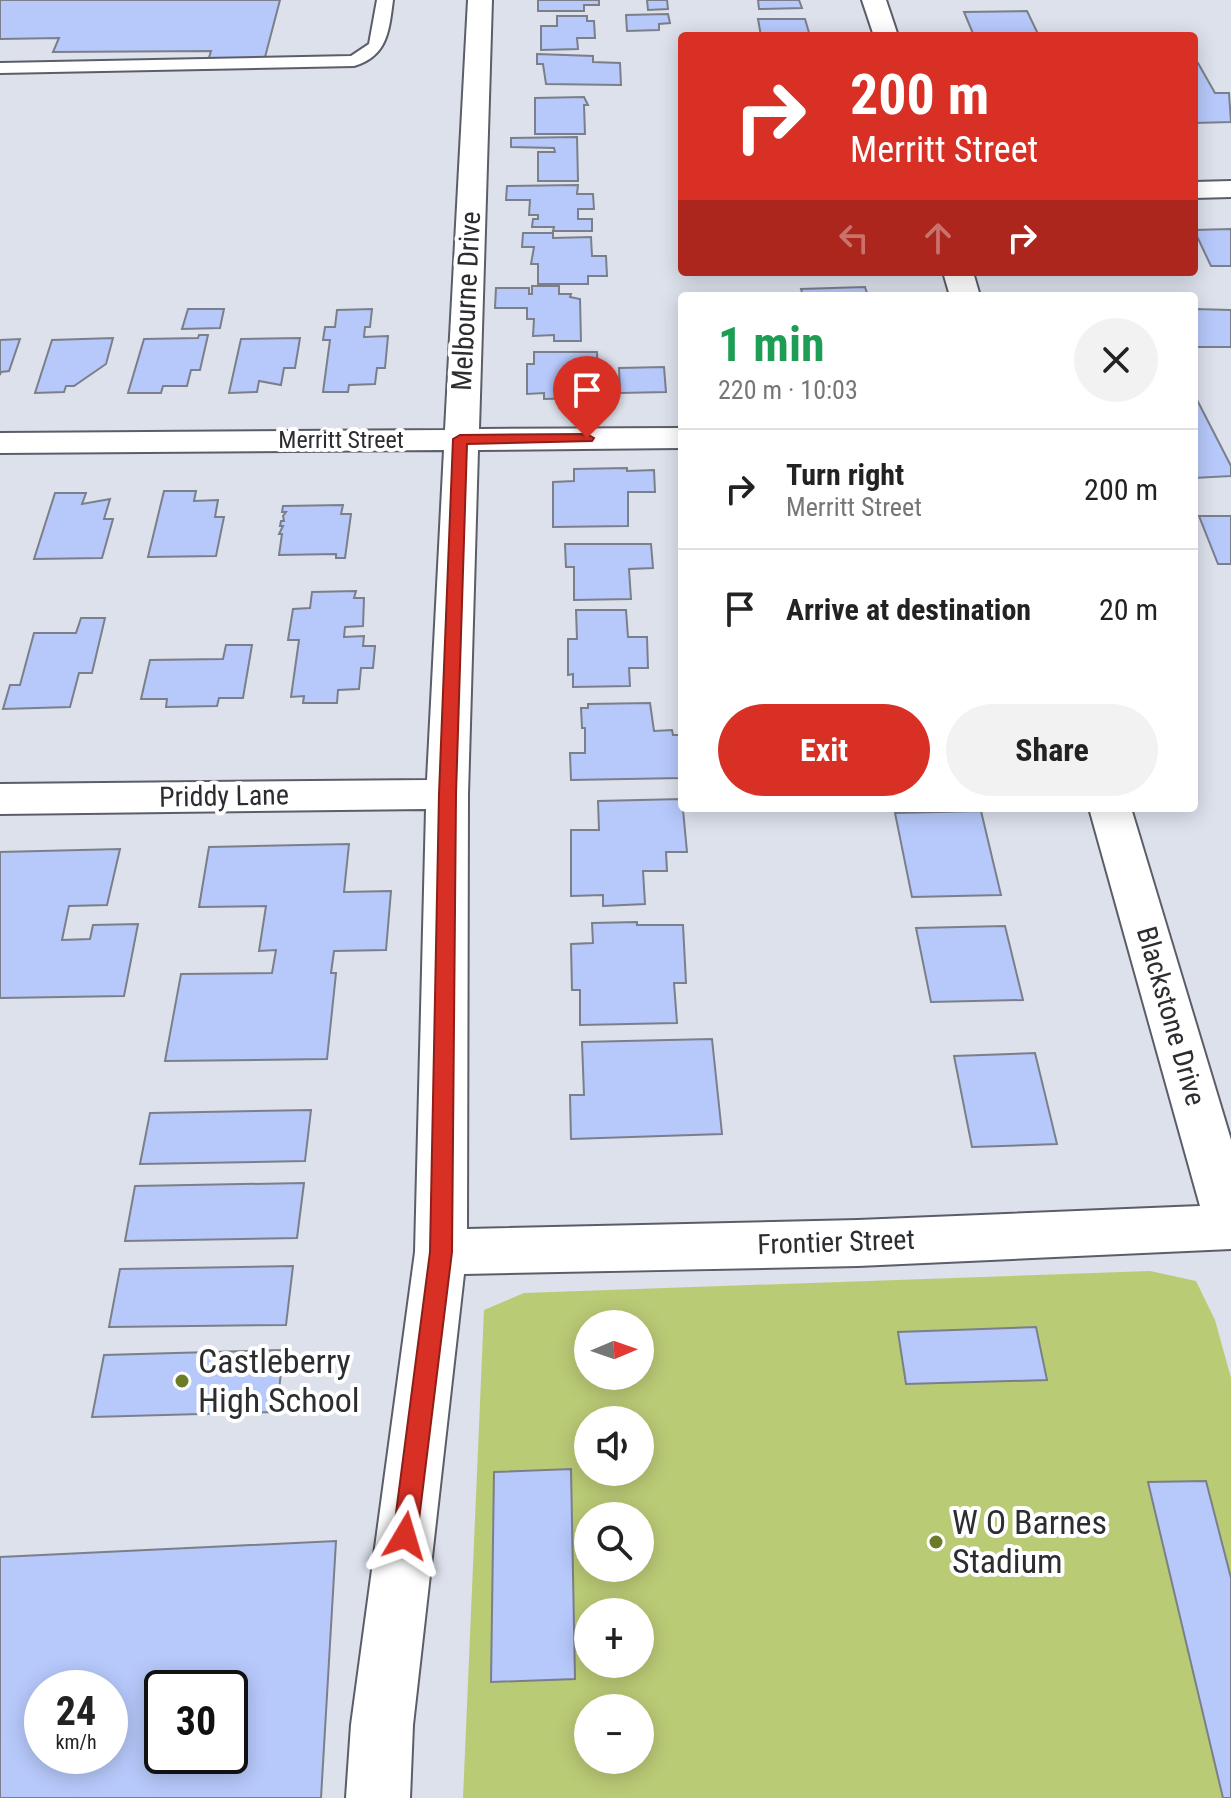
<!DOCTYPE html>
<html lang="en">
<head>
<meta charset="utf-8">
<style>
	body { margin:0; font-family:"Roboto Condensed",sans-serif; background:#f2f2f2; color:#222; height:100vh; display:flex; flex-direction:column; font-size:30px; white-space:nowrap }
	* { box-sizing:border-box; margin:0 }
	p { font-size:26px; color:#767676 }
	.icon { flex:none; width:44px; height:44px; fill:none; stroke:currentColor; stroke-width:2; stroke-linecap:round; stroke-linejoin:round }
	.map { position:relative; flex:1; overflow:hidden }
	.panel { position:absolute; left:678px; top:292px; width:520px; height:520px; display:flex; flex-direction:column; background:#fff; border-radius:8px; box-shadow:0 4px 20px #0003 }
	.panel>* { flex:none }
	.banner { position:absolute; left:678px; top:32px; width:520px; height:244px; border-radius:8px; box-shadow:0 4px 20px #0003; background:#d93025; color:#fff; overflow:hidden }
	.needle { width:52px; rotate:88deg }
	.buttons { position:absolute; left:574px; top:1310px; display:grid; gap:16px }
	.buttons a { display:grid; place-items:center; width:80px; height:80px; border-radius:50%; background:#fff; box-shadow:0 4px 20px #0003; font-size:40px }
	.speed { position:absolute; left:24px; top:1670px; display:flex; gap:16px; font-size:40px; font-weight:700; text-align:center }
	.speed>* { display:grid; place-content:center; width:104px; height:104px; border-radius:50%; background:#fff; box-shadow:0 4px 20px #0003; line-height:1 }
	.speed small { font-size:20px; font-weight:400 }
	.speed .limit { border:4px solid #111; border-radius:12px; background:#fff; color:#111 }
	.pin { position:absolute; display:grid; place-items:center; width:68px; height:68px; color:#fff; margin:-82px -34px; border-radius:50% 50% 50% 0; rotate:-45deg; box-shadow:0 0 8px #0007 }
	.pin .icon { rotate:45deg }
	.me { position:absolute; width:88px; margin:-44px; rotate:7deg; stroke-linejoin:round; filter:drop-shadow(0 0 6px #0008) }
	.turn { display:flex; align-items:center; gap:28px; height:168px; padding:0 40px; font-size:36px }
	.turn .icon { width:104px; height:104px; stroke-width:2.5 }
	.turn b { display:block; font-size:56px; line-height:68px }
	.lanes { display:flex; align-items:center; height:76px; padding:0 40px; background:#0003; justify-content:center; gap:40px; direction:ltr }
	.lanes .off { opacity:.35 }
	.round { display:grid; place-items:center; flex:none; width:84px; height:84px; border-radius:42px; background:#f2f2f2 }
	.head { display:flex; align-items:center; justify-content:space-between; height:136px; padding:0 40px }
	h1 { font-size:48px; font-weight:700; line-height:60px; color:#1e9e55 }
	.button { display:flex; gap:16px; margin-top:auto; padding:16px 40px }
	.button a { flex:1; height:92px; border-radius:48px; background:#d93025; color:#fff; font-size:32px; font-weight:700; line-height:92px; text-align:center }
	.button a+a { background:#f2f2f2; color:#222 }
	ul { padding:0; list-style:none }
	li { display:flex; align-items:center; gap:24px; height:120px; padding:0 40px; border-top:2px solid #e0e0e0 }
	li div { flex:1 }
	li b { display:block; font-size:30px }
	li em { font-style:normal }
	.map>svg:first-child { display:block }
	.green { fill:#bacb76; fill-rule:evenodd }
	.building { fill:#b7c9fb; stroke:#7b7f89; stroke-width:2; fill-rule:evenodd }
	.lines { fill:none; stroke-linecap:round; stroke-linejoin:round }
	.lane-casing { stroke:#5b5e68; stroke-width:4 }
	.street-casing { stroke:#5b5e68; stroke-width:4 }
	.secondary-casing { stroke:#5b5e68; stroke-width:4 }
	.lane { fill:#fff; fill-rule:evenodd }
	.street { fill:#fff; fill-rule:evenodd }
	.secondary { fill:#fff; fill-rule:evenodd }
	.route { fill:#d93025; stroke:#8d1f18; stroke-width:2 }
	.poi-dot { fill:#6c7b28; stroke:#fff; stroke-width:3 }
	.labels { text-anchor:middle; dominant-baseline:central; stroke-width:8; stroke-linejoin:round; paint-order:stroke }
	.far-street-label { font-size:24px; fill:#2c2d31; stroke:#fff }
	.street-label { font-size:28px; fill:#2c2d31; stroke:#fff }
	.near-poi-label { font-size:34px; fill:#2c2d31; stroke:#fff; text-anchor:start }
</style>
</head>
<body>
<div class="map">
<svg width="1231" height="1798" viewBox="0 0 1231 1798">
	<rect width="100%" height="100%" fill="#dce1ec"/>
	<!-- green -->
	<path class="green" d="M1150,1271L1196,1281L1215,1320L1231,1378V1798H463L484,1310L524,1293ZM588,1324H640V1376H588ZM588,1420H640V1472H588ZM588,1516H640V1568H588ZM588,1612H640V1664H588ZM588,1708H640V1760H588Z"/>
	<!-- building -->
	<g class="building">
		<polygon points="0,0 280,0 264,61 208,61 211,51 53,52 59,38 0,39"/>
		<polygon points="538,0 599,0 599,5 584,5 584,11 538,11"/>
		<polygon points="647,0 667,0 668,9 648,10"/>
		<polygon points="758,0 799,0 802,8 759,9"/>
		<polygon points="1027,11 1039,36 974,36 964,12"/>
		<polygon points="668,14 670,23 659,24 659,30 627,31 626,15"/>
		<polygon points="557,16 587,16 587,21 594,21 595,38 577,38 578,49 541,50 541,26 557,26"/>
		<polygon points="758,19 805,19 810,36 761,36"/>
		<polygon points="537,54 593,56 593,62 620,63 621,85 546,84 543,64 537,64"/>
		<polygon points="1194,63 1198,63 1215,93 1229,93 1231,122 1194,123"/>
		<polygon points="584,97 588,105 584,105 585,134 535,134 535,98"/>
		<polygon points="577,137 578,181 538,181 538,152 555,152 554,148 511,147 511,138"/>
		<polygon points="578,185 577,194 593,194 594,209 578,209 578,219 592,219 592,231 553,231 554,227 532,227 533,219 538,219 538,215 529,215 530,200 506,200 507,186"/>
		<polygon points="1231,229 1231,266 1211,266 1194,230"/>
		<polygon points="523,233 553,233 553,238 591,237 592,256 606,256 607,276 588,276 588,284 538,284 538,264 531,264 534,247 522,247"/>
		<polygon points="532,286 559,286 559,294 571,294 570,297 580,299 581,341 554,341 554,335 533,336 534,319 527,319 527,308 495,308 496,288 529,288 529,294 532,294"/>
		<polygon points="865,287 868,296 803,296 801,289"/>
		<polygon points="188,309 224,309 220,328 182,329"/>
		<polygon points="372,309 370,327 365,327 364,337 388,336 385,368 377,368 375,384 349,385 348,392 323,392 330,340 323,340 325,327 335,327 337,310"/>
		<polygon points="1194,309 1231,310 1231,347 1194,347"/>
		<polygon points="199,335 208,335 200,370 191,370 187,386 163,386 161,393 128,393 144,339 198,338"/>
		<polygon points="113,338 106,364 74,386 66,386 64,392 35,393 52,340"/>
		<polygon points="300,338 295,368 284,368 281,385 259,381 257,392 229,393 241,339"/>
		<polygon points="20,339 9,371 1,372 0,375 0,340"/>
		<polygon points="534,352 597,352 598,377 579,377 579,398 544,399 544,393 527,394 527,364 534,364"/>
		<polygon points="664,367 666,392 620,393 619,368"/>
		<polygon points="1194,394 1231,466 1231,476 1194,478"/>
		<polygon points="627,468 627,471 654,470 655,492 628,492 628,526 553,527 553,482 574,481 574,469"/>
		<polygon points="164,491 196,491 194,501 218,500 215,517 224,517 216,556 148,557"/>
		<polygon points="55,493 86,493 82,504 110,499 104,519 113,519 102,558 34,559"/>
		<polygon points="343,505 341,514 351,514 345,558 336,558 336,554 279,555 282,534 279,534 283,526 280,526 281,521 284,521 283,516 286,512 282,512 283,506"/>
		<polygon points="1199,516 1231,516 1231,564 1218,564"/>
		<polygon points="565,544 651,544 653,568 629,569 631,599 574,600 574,567 566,567"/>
		<polygon points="356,591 354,598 364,598 363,626 345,627 344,637 364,636 363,646 375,646 373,668 361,668 359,689 338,690 337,703 303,703 304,696 291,697 299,640 288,640 293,609 310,608 312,592"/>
		<polygon points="576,610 626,610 628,637 647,637 648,668 629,668 630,686 573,687 573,674 568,675 568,639 577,639"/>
		<polygon points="81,618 105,618 92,673 79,673 70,707 3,709 10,685 20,685 34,633 76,633"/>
		<polygon points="226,645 252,645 243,698 219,698 217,706 166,707 167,699 141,699 150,660 223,659"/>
		<polygon points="650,703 654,731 672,730 673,735 682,735 682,778 571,780 570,753 585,753 585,728 582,728 581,708 588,708 588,704"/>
		<polygon points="682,799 687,852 666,852 667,871 643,871 645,904 603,906 603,895 571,896 571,830 599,830 598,801"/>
		<polygon points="981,811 1001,895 912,897 895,813"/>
		<polygon points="349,844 344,892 391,891 386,950 334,951 331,973 336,973 327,1059 165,1061 181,974 272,973 276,950 259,951 266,906 199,907 209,847"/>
		<polygon points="120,849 107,905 69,906 62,940 90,939 93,925 138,924 124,996 0,998 0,852"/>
		<polygon points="637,922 637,925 683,925 686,983 674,983 677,1023 580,1025 580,990 572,990 571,944 593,943 592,923"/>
		<polygon points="1005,926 1023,1000 931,1002 916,928"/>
		<polygon points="712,1039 722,1134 571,1139 570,1095 584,1095 582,1042"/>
		<polygon points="1035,1053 1057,1144 972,1147 954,1056"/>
		<polygon points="311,1110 305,1161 140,1164 150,1113"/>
		<polygon points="304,1183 297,1238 125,1241 135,1186"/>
		<polygon points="293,1266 286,1325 109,1327 120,1269"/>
		<polygon points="1036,1327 1047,1380 906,1384 898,1332"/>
		<polygon points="283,1350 277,1412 92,1417 104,1355"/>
		<polygon points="571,1469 575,1679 491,1682 494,1472"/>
		<polygon points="1206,1481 1231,1578 1231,1798 1223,1798 1148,1482"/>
		<path d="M336,1541L321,1798H0V1557ZM42,1688H110V1756H42ZM162,1688H230V1756H162Z"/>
	</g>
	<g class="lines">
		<defs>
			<path id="lane" d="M377,0H393C389,30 388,56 354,66L0,73V63L351,56L369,44Z"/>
			<g id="street">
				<polygon points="468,0 492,0 479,429 682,428 682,448 478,450 468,794 467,1229 858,1220 1200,1206 1089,808 1131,808 1231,1140 1231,1249 858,1266 464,1274 413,1725 410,1798 346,1798 351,1725 415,1252 426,809 0,814 0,784 427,780 444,450 0,453 0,433 445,430"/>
				<polygon points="862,0 886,0 898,36 874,36"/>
				<polygon points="943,272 973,272 980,296 950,296"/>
			</g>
			<polygon id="secondary" points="1231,181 1231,197 1194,198 1194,182"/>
		</defs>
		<!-- lane casing -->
		<use href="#lane" class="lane-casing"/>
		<!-- street casing -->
		<use href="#street" class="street-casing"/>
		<!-- secondary casing -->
		<use href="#secondary" class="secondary-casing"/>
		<!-- lane -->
		<use href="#lane" class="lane"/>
		<!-- street -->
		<use href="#street" class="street"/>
		<!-- secondary -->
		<use href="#secondary" class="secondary"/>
	</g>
	<!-- route -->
	<polygon class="route" points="587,434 594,438 592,441 467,444 456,794 452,1252 417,1536 414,1544 405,1547 397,1544 393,1536 430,1252 439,794 453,439 460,435"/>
	<!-- markers -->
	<g class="poi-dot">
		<circle cx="182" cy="1381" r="8"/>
		<circle cx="936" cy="1542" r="8"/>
	</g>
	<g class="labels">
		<!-- far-street labels -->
		<g class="far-street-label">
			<text x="341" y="440">Merritt Street</text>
		</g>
		<!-- street labels -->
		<g class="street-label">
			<text transform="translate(466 301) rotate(-87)">Melbourne Drive</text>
			<text transform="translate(224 796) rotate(-1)">Priddy Lane</text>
			<text transform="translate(1171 1016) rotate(74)">Blackstone Drive</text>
			<text transform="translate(836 1242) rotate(-2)">Frontier Street</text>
		</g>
		<!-- near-poi labels -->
		<g class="near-poi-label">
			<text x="198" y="1361">Castleberry<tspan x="198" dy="39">High School</tspan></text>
			<text x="952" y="1522">W O Barnes<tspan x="952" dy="39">Stadium</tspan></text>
		</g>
	</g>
</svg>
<div class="buttons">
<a><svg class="needle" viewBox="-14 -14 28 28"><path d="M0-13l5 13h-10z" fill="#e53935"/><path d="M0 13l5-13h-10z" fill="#767676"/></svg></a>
<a><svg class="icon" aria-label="sound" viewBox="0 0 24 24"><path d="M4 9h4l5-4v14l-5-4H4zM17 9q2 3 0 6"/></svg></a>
<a><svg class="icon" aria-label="search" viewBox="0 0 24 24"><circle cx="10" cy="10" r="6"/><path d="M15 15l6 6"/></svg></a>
<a>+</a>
<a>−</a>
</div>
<div class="speed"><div>24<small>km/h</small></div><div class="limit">30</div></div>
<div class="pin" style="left:587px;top:438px;background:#d93025"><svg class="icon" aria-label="arrive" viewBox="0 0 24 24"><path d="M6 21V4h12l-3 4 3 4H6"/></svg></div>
<svg class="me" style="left:405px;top:1536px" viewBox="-20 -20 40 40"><path d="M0-17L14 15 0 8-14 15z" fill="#d93025" stroke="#fff" stroke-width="4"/></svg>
<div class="banner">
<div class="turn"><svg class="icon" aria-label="right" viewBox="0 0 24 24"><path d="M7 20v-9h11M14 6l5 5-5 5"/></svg><div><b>200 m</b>Merritt Street</div></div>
<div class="lanes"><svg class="icon off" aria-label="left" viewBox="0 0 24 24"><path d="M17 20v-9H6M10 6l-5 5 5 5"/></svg><svg class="icon off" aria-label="ahead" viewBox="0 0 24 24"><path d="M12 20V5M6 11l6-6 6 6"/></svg><svg class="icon" aria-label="right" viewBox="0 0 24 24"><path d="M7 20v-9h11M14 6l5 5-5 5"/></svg></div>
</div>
<section class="panel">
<div class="head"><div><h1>1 min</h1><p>220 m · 10:03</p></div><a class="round"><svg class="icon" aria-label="close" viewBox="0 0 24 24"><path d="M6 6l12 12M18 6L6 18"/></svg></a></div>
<ul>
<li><svg class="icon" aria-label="right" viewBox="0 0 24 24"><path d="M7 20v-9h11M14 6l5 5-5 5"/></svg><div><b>Turn right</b><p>Merritt Street</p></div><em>200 m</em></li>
<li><svg class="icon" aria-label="arrive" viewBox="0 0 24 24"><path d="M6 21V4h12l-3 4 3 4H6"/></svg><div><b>Arrive at destination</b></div><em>20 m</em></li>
</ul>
<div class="button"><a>Exit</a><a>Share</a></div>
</section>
</div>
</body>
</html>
